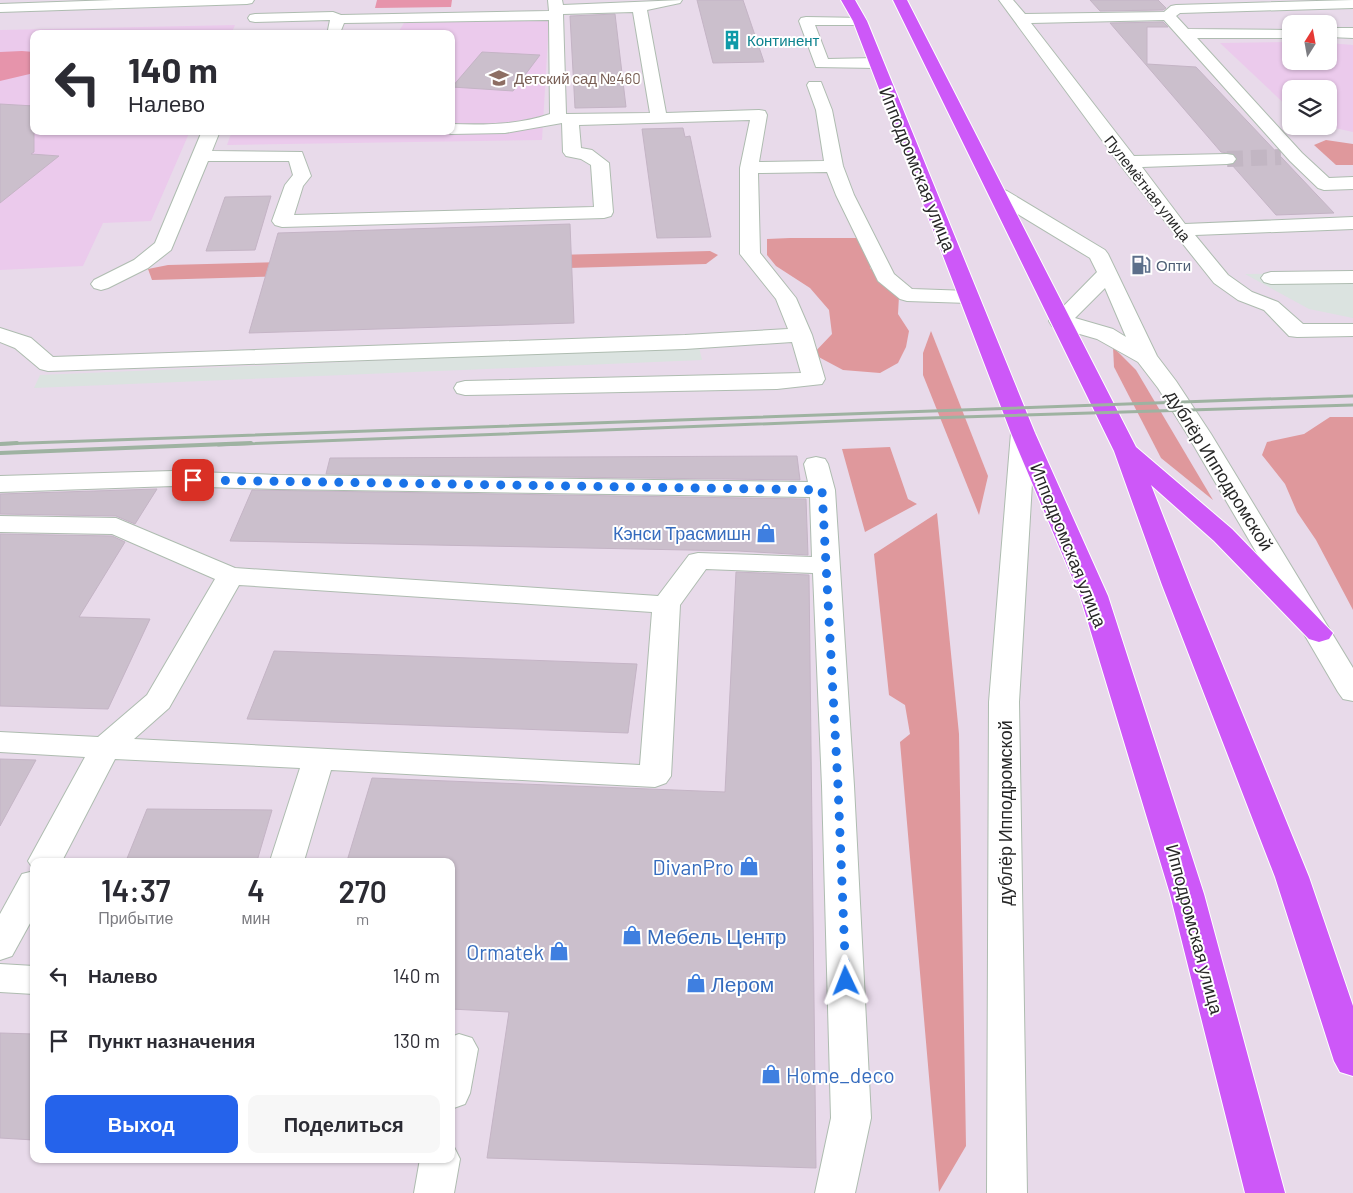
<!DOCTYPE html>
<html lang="ru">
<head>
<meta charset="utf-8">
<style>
	body { margin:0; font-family:Barlow,sans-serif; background:#f7f7f7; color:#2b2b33; height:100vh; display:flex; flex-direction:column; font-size:19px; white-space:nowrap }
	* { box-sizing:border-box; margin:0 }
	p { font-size:16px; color:#7c7c81 }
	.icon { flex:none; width:28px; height:28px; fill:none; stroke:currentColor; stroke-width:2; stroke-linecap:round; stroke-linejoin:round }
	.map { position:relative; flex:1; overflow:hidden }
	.drawer { position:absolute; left:30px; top:858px; width:425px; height:305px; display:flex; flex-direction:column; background:#fff; border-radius:10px; box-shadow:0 1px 4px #0004 }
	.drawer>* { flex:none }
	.guide { position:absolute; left:30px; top:30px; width:425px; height:105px; border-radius:10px; box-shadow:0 1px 4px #0004; background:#fff; color:#2b2b33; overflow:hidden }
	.needle { width:32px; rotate:11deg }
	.buttons { position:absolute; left:1282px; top:15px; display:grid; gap:10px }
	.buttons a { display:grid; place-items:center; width:55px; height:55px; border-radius:10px; background:#fff; box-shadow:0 1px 4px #0004; font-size:25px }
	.pin { position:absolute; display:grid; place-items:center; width:42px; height:42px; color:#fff; margin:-21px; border-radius:10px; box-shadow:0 2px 8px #0006 }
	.me { position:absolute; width:55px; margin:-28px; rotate:358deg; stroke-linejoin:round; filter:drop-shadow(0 0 4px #0008) }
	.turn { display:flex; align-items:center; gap:18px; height:105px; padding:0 15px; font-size:22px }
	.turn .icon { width:65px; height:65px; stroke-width:2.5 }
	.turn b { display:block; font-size:35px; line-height:42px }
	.eta { display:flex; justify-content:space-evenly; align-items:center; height:85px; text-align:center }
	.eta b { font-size:30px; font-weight:600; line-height:35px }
	.button { display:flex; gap:10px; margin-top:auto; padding:10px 15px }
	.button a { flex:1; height:58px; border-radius:10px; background:#2563eb; color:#fff; font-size:20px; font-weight:600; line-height:58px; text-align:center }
	.button a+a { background:#f7f7f7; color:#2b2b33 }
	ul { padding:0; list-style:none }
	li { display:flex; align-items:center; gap:15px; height:65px; padding:0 15px }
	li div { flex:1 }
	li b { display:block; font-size:19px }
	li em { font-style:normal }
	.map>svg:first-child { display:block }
	.industrial { fill:#dbe3e0 }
	.education { fill:#ebcaec }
	.green { fill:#df989c }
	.pitch { fill:#e694ab }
	.building { fill:#cbbfcc; stroke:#c4b4c5 }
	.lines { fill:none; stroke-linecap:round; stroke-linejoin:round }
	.minor-tunnel { stroke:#c2b6c3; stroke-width:16; stroke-dasharray:16 8; stroke-linecap:butt }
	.minor-casing { stroke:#aebcb0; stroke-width:2 }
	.highway-casing { stroke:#fff; stroke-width:2 }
	.minor { fill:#fff; fill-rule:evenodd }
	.highway { fill:#cd58f8; fill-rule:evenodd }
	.rail-far1 { stroke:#9eb2a1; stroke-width:3 }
	.rail { stroke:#9eb2a1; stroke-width:4 }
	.route { stroke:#1a73e8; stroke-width:9; stroke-dasharray:0 16.2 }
	.labels { text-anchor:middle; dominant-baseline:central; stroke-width:4; stroke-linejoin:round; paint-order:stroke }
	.far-culture-label { font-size:15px; fill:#0d838f; stroke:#fff; text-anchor:start }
	.far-education-label { font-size:15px; fill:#785e54; stroke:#fff; text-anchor:start }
	.far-street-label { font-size:15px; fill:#282828; stroke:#fff }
	.far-service-label { font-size:15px; fill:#4e5e75; stroke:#fff; text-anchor:start }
	.street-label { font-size:18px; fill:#282828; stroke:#fff }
	.shop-label { font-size:18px; fill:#366cbe; stroke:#fff; text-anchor:end }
	.near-shop-label { font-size:21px; fill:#366cbe; stroke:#fff; text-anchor:start }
</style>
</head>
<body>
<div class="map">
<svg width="1353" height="1193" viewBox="0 0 1353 1193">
	<rect width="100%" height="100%" fill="#e8daea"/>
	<!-- industrial -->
	<g class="industrial">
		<polygon points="1353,273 1353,318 1309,309 1245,274"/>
		<polygon points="699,347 702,360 34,388 40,375"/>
	</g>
	<!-- education -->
	<g class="education">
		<polygon points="549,20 542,140 227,145 232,131 451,131 451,34 393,34 399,31 404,23"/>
		<polygon points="235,25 231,34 34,34 34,131 190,131 151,221 103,223 83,266 0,270 0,30"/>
		<polygon points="1291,42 1291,61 1329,61 1329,43 1353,45 1353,132 1326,126 1329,126 1329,89 1291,89 1291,110 1220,43"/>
	</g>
	<!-- green -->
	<g class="green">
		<polygon points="1326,140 1353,144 1353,165 1336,165 1314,145"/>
		<polygon points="790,238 858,238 878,244 870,268 899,296 898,314 909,331 906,347 898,363 880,373 843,370 813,354 832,334 829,310 810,288 776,266 767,255 767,239"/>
		<polygon points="710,251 718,255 706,264 152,280 148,269 168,265"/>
		<polygon points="931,331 988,476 979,515 923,375 923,353"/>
		<polygon points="1113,347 1136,370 1213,500 1161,458 1114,367"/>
		<polygon points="1330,417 1353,417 1353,610 1316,540 1297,512 1285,484 1262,455 1267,442 1304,434"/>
		<polygon points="890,447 908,499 917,504 865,532 842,449"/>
		<polygon points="937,513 959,734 966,1146 939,1192 900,742 910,734 905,705 889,695 874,554"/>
	</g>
	<!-- pitch -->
	<g class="pitch">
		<polygon points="377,0 452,0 451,7 375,8"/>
		<polygon points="22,51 34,52 34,73 0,81 0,52"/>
	</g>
	<!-- building -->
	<g class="building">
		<polygon points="697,0 743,0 764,62 713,63"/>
		<polygon points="1090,0 1158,0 1166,8 1163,10 1100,11"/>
		<polygon points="615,14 626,107 575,108 570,16"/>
		<polygon points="1163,22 1168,27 1147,27 1147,64 1196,67 1334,213 1276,215 1232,165 1238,159 1234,154 1221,152 1110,23"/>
		<polygon points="482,52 540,55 513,91 452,87"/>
		<polygon points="0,104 34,106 34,152 31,154 59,156 0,203"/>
		<polygon points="683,128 685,137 690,136 711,237 657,238 642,129"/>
		<polygon points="271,196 255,250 206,251 225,197"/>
		<polygon points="570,224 574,323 249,333 278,233"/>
		<polygon points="797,456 800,480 326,474 330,458"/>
		<polygon points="157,489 135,524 116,516 0,514 0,494"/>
		<polygon points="252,490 806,499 808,555 738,551 230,541"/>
		<polygon points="0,534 112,536 125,542 79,617 150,619 108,709 0,706"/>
		<polygon points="736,572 809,575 816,1168 487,1158 509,1012 451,1009 451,861 347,861 372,778 725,792"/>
		<polygon points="274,651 637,664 628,733 247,719"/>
		<polygon points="0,759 36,760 0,826"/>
		<polygon points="147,809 272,810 257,861 126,861"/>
		<polygon points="0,1033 34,1034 34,1140 0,1138"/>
	</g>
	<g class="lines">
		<!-- minor-tunnel -->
		<polyline class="minor-tunnel" points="1227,159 1281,157"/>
		<defs>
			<g id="minor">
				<polygon points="114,0 254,0 252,3 247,4 0,12 0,4"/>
				<path d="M548,0H562L563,5L682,0L680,3L647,10L666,113L759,110L765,111L767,115L759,162L824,161L816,110L807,85L809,82H821L832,110L843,166L854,195L894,274L912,289L969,291L976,293L979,297L976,301L969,303L907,301L900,299L878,281L836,195L827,172L758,173L760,253L796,298L812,335L825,379L822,384L777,389L465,395L457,393L454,388L457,383L465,381L801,373L792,342L685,349L48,371L40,369L15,348L0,342V328L31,338L53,357L685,335L788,329L776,299L740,254V168L750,120L579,125L581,148L592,150L609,163L613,212L611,216L604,218L282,227L275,225L272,221L285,185L293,175L289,161H208L171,250L148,268L108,288L101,290L94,288L91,284L94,280L134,260L155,243L202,131H220L212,151L302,152L311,176L303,186L294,215L594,207L591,165L581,159L566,156L563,152L562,123L505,133L451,134L444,131H451V124C485,125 518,125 550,114L549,20L344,23L340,33L332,34L328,30L330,20L255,22L250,21L248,18L250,15L255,14L333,12L341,15L549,11ZM633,12L650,113L566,114L563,14Z"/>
				<polygon points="999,0 1013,0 1025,14 1164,12 1171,6 1176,5 1353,0 1353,8 1180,13 1176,16 1188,29 1290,30 1290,36 1285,38 1197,38 1302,153 1329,178 1353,177 1353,189 1324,190 1318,188 1290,161 1164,20 1031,23 1134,156 1227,154 1233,155 1236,159 1233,163 1227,164 1142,167 1185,224 1353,217 1353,229 1195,235 1228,275 1252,292 1278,302 1303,324 1353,324 1353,336 1297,337 1289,336 1264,310 1238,300 1214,283 1121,166"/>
				<polygon points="806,17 865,18 867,21 865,24 860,25 815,25 828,59 876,58 882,60 884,63 882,66 876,68 816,67 799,21 801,18"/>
				<polygon points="1329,28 1353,28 1353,38 1329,37"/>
				<path d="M1000,189L1007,191L1105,250L1108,254L1157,356L1176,381L1211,434L1353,668V701L1343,699L1338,692L1187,434L1158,388L1138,362L1097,339L1052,326L1049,321L1097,272L1090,258L993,199L991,195L993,191ZM1105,288L1126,337L1113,329L1075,318Z"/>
				<polygon points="1353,271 1353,283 1271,284 1264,282 1261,278 1264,274 1271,272"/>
				<polygon points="1023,426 1031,428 1035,433 1019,702 1027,1193 987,1193 989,702 1011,433 1015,428"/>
				<path d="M816,457L825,459L828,464L835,490L854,786L871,1118L855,1193H815L831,1118L822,786L813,573L706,569L680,605L671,776L666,783L655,787L331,770L304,861H270L300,768L115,759L62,861H34V870L28,861L85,757L0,752V732L98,737L147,695L215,579L112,534L0,532V516L116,518L235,568L658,596L689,555L698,553L812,557L810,497L277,489L173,486L0,492V476L173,471L277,475L808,482L804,464L807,459ZM239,585L652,612L640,765L134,739L169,708Z"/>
				<polygon points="34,871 34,916 12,956 0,960 0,914 22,874"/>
				<polygon points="0,964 34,966 34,994 0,992"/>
				<polygon points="459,1034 472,1038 478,1049 470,1093 465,1104 451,1109 451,1037"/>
				<polygon points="451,1146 454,1147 460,1159 454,1193 414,1193 420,1159 451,1159"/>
			</g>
			<g id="highway">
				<polygon points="841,0 855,0 867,21 1035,433 1108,596 1204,894 1285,1193 1245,1193 1170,894 1080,596 1011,433 853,21"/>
				<polygon points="893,0 907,0 1136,447 1232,529 1333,633 1329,639 1319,642 1309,639 1214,541 1151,485 1190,585 1309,877 1353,1006 1353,1076 1340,1072 1334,1061 1275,877 1162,585 1114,451"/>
			</g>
		</defs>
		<!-- minor casing -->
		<use href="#minor" class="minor-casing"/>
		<!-- highway casing -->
		<use href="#highway" class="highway-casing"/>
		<!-- minor -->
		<use href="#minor" class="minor"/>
		<!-- highway -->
		<use href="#highway" class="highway"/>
		<!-- rail-far1 -->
		<g class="rail-far1">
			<polyline points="0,444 1353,396"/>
			<polyline points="218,445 864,420 1353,405"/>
		</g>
		<!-- rail -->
		<g class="rail">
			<polyline points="0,444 17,443"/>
			<polyline points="0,453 251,443"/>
		</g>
	</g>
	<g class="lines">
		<!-- route -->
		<polyline class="route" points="193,480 822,490 838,786 846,981"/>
	</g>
	<!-- icons -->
	<defs>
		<symbol id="building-bare" viewBox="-9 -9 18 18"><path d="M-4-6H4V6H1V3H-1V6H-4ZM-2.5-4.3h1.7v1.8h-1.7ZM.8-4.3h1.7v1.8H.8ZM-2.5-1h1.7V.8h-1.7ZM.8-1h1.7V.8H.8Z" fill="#0f9aa8" stroke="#fff" stroke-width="2.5" paint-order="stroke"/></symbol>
		<symbol id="school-bare" viewBox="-9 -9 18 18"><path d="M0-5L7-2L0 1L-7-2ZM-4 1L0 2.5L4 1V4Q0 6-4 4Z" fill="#8d6e63" stroke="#fff" stroke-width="2.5" paint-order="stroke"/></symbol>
		<symbol id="fuel-bare" viewBox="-9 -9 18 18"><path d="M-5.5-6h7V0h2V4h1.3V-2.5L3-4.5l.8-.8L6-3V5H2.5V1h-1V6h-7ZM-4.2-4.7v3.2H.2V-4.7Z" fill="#5c6f8a" stroke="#fff" stroke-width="2.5" paint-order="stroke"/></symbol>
		<symbol id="shop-bare" viewBox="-9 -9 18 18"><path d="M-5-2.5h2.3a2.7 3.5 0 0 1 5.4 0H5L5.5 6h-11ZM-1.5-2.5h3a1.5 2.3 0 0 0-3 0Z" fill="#3f7fe0" stroke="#fff" stroke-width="2.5" paint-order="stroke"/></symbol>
	</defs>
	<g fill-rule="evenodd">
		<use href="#building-bare" x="718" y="26" width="28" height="28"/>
		<use href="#school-bare" x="485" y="64" width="28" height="28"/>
		<use href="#fuel-bare" x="1127" y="251" width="28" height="28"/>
		<use href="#shop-bare" x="752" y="519" width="28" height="28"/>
		<use href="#shop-bare" x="735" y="852" width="28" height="28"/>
		<use href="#shop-bare" x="618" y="921" width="28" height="28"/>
		<use href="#shop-bare" x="545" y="937" width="28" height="28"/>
		<use href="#shop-bare" x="682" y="969" width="28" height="28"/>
		<use href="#shop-bare" x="757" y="1060" width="28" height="28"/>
	</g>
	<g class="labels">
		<!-- far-culture labels -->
		<g class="far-culture-label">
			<text x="747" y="40">Континент</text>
		</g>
		<!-- far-education labels -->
		<g class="far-education-label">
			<text x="514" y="78">Детский сад №460</text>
		</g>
		<!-- far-street labels -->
		<g class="far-street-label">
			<text transform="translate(1148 188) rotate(52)">Пулемётная улица</text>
		</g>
		<!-- far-service labels -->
		<g class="far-service-label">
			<text x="1156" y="265">Опти</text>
		</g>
		<!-- street labels -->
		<g class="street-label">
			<text transform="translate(918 169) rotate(68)">Ипподромская улица</text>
			<text transform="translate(1220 470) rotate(58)">дублёр Ипподромской</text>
			<text transform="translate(1069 545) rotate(68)">Ипподромская улица</text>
			<text transform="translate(1005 813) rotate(-90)">дублёр Ипподромской</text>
			<text transform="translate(1195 929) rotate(75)">Ипподромская улица</text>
		</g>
		<!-- shop labels -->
		<g class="shop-label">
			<text x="751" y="533">Кэнси Трасмишн</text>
		</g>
		<!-- near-shop labels -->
		<g class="near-shop-label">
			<text x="734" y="866" text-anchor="end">DivanPro</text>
			<text x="647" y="935">Мебель Центр</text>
			<text x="544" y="951" text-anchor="end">Ormatek</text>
			<text x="711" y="983">Лером</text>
			<text x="786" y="1074">Home_deco</text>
		</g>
	</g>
</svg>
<div class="buttons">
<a><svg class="needle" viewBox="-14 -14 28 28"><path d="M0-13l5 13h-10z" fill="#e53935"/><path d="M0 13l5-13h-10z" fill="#7c7c81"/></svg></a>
<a><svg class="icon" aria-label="layers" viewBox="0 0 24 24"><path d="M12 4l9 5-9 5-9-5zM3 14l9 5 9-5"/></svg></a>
</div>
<div class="pin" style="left:193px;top:480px;background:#d93025"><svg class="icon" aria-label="arrive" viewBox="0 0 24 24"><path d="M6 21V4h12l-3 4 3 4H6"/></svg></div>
<svg class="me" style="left:846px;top:981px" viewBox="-20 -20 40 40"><path d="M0-17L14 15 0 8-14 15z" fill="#1a73e8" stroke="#fff" stroke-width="4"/></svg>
<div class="guide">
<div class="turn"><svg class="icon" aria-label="left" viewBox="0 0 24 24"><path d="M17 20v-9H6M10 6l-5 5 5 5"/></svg><div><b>140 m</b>Налево</div></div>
</div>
<section class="drawer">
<div class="eta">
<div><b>14:37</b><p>Прибытие</p></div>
<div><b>4</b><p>мин</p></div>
<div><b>270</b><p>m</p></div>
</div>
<ul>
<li><svg class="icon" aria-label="left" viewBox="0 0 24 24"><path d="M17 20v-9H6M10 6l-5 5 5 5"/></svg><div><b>Налево</b></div><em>140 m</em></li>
<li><svg class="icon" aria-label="arrive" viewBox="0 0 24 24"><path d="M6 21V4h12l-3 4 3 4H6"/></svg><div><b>Пункт назначения</b></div><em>130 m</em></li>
</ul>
<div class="button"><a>Выход</a><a>Поделиться</a></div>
</section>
</div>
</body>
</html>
